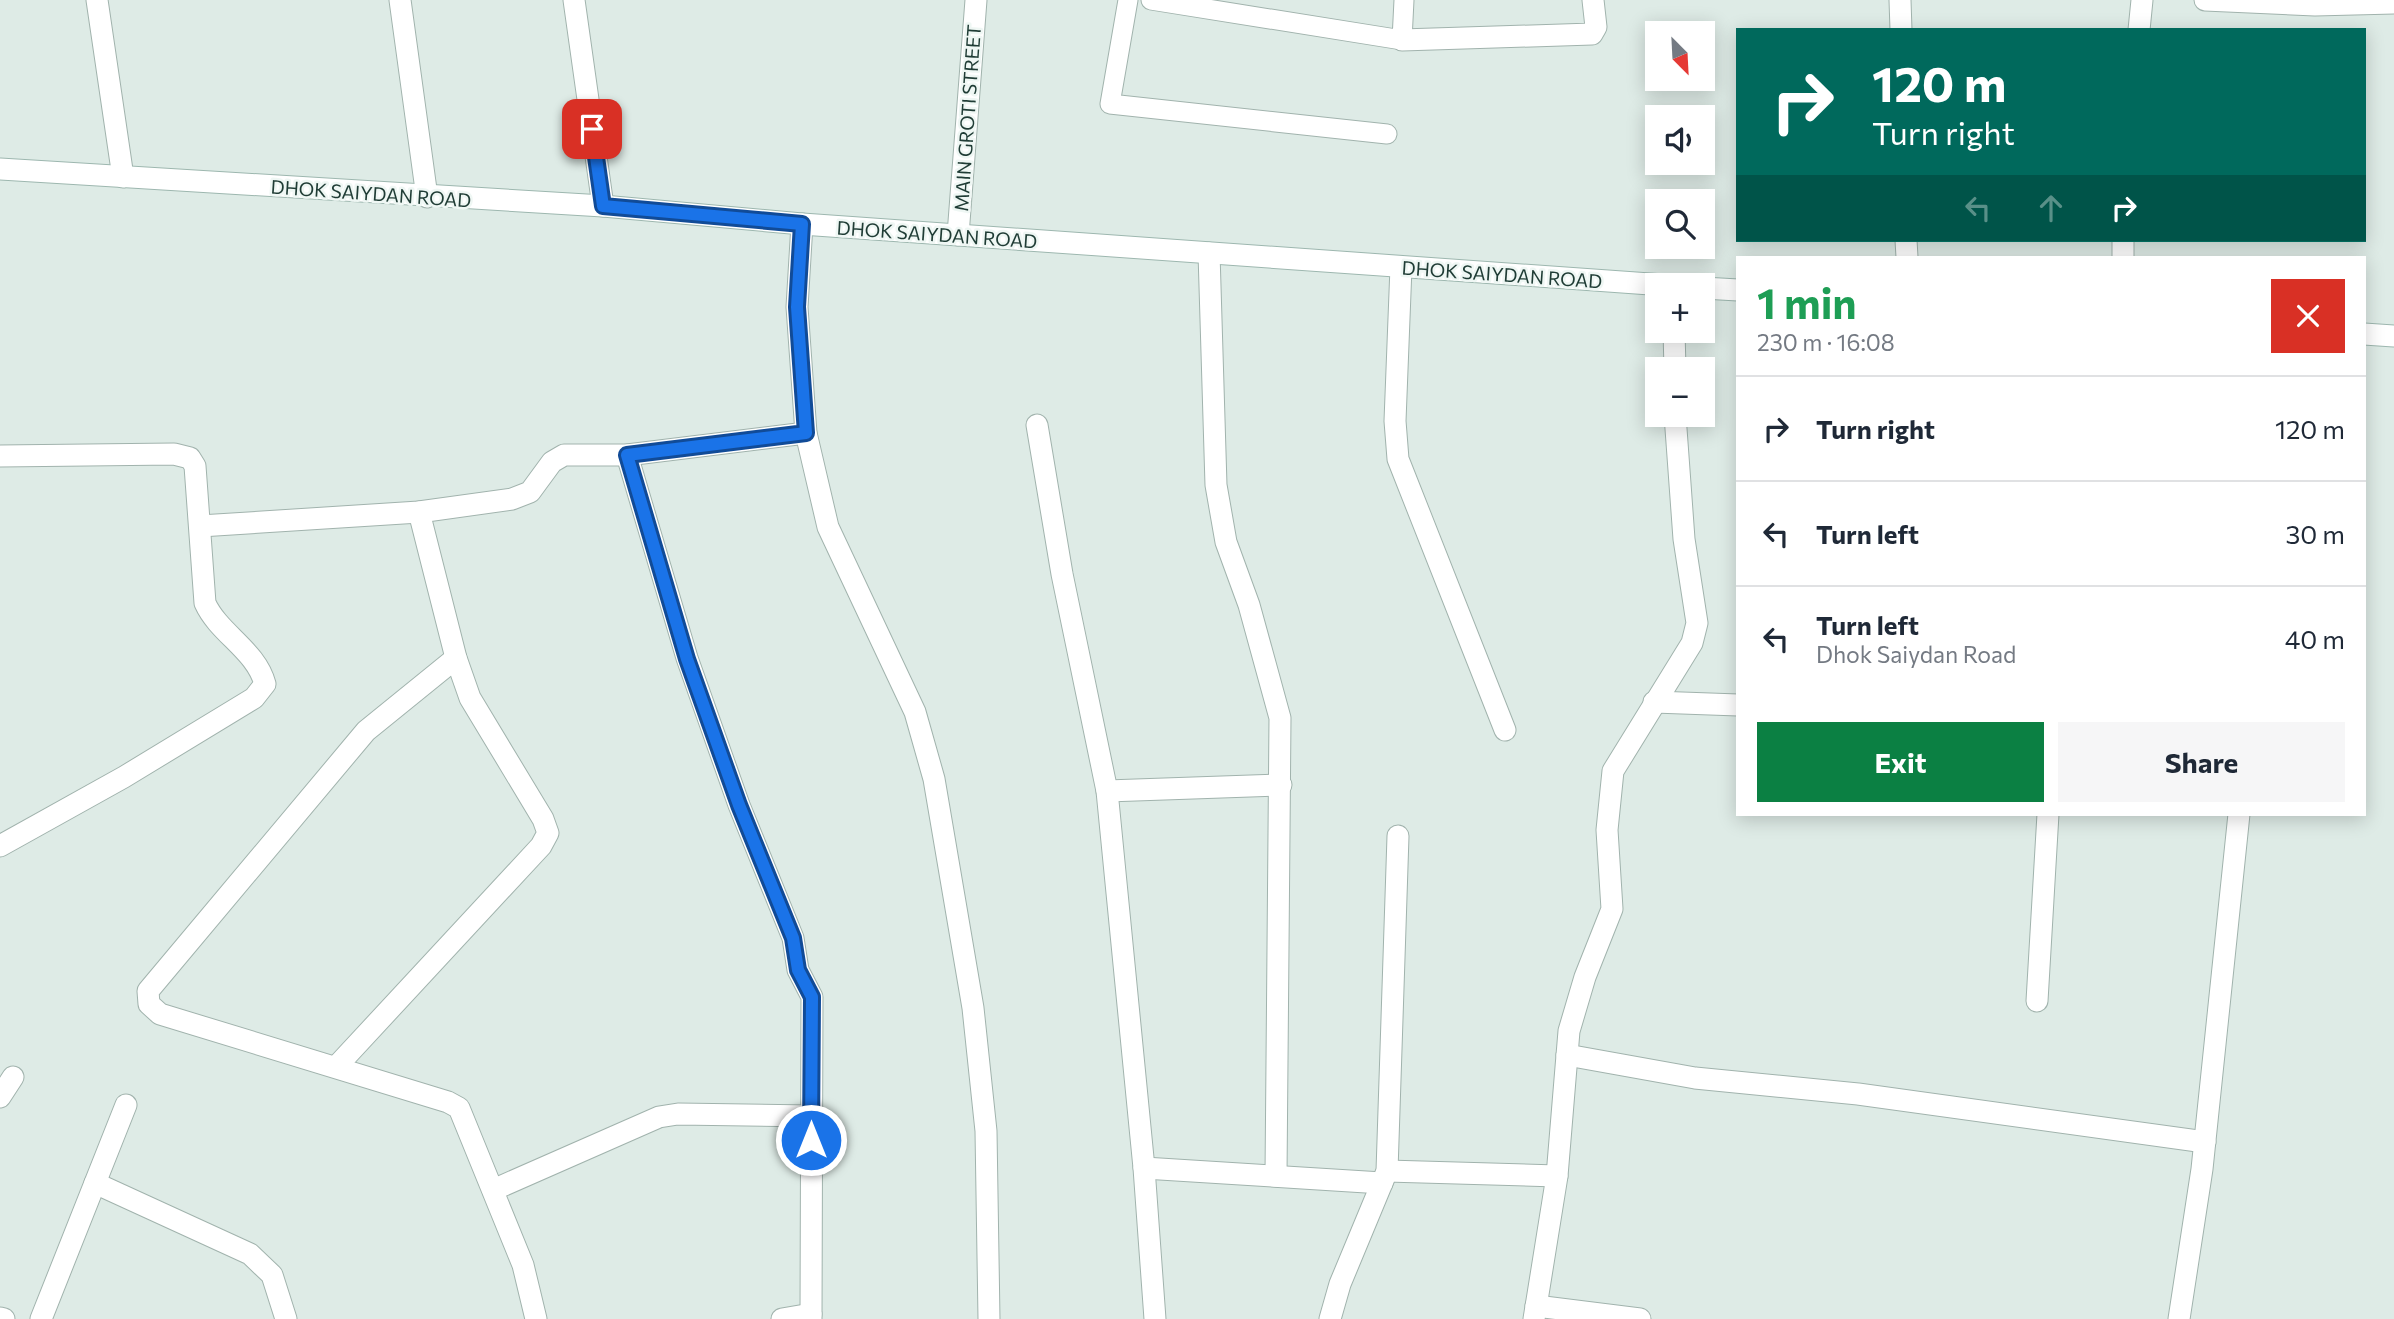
<!DOCTYPE html>
<html lang="en">
<head>
<meta charset="utf-8">
<style>
	body { margin:0; font-family:Commissioner,sans-serif; background:#f6f6f7; color:#1f2937; height:100vh; display:flex; flex-direction:column; font-size:26px; white-space:nowrap }
	* { box-sizing:border-box; margin:0 }
	p { font-size:23px; color:#747a83 }
	.icon { flex:none; width:38px; height:38px; fill:none; stroke:currentColor; stroke-width:2; stroke-linecap:round; stroke-linejoin:round }
	.map { position:relative; flex:1; overflow:hidden }
	.sheet { position:absolute; left:1736px; top:256px; width:630px; height:560px; display:flex; flex-direction:column; background:#fff; border-radius:0px; box-shadow:0 4px 18px #0003 }
	.sheet>* { flex:none }
	.top-card { position:absolute; left:1736px; top:28px; width:630px; height:214px; border-radius:0px; box-shadow:0 4px 18px #0003; background:#00695c; color:#fff; overflow:hidden }
	.needle { width:46px; rotate:156deg }
	.fabs { position:absolute; left:1645px; top:21px; display:grid; gap:14px }
	.fabs a { display:grid; place-items:center; width:70px; height:70px; border-radius:0px; background:#fff; box-shadow:0 4px 18px #0003; font-size:35px }
	.pin { position:absolute; display:grid; place-items:center; width:60px; height:60px; color:#fff; margin:-30px; border-radius:14px; box-shadow:0 4px 10px #0006 }
	.me { position:absolute; width:77px; margin:-38px; rotate:0deg; stroke-linejoin:round; filter:drop-shadow(0 0 5px #0008) }
	.turn { display:flex; align-items:center; gap:24px; height:147px; padding:0 21px; font-size:32px }
	.turn .icon { width:91px; height:91px; stroke-width:2.5 }
	.turn b { display:block; font-size:49px; line-height:60px }
	.lanes { display:flex; align-items:center; height:66px; padding:0 21px; background:#0003; justify-content:center; gap:35px; direction:ltr }
	.lanes .off { opacity:.35 }
	.round { display:grid; place-items:center; flex:none; width:74px; height:74px; border-radius:0px; background:#f6f6f7 }
	.overview { display:flex; align-items:center; justify-content:space-between; height:119px; padding:0 21px }
	h1 { font-size:42px; font-weight:700; line-height:52px; color:#1e9e55 }
	.action { display:flex; gap:14px; margin-top:auto; padding:14px 21px }
	.action a { flex:1; height:80px; border-radius:0px; background:#0b8043; color:#fff; font-size:28px; font-weight:700; line-height:80px; text-align:center }
	.action a+a { background:#f6f6f7; color:#1f2937 }
	ul { padding:0; list-style:none }
	li { display:flex; align-items:center; gap:21px; height:105px; padding:0 21px; border-top:2px solid #e0e1e3 }
	li div { flex:1 }
	li b { display:block; font-size:26px }
	li em { font-style:normal }
	.map>svg:first-child { display:block }
	.lines { fill:none; stroke-linecap:round; stroke-linejoin:round }
	.lane-casing { stroke:#a1b3ad; stroke-width:21 }
	.street-casing { stroke:#a1b3ad; stroke-width:23 }
	.secondary-casing { stroke:#9db7af; stroke-width:23 }
	.lane { stroke:#fff; stroke-width:19 }
	.street { stroke:#fff; stroke-width:21 }
	.secondary { stroke:#fff; stroke-width:21 }
	.route-casing { stroke:#114b97; stroke-width:18 }
	.route { stroke:#1a73e8; stroke-width:12 }
	.labels { text-anchor:middle; dominant-baseline:central; stroke-width:5; stroke-linejoin:round; paint-order:stroke }
	.street-label { font-size:19px; fill:#1f3c35; stroke:#eff7f4 }
</style>
</head>
<body>
<div class="map">
<svg width="2394" height="1319" viewBox="0 0 2394 1319">
	<rect width="100%" height="100%" fill="#deebe6"/>
	<g class="lines">
		<defs>
			<g id="lane">
				<polyline points="1128,0 1110,104 1387,134"/>
				<polyline points="1151,0 1402,40 1404,0"/>
			</g>
			<g id="street">
				<polyline points="97,0 123,177"/>
				<polyline points="400,0 427,197"/>
				<polyline points="574,0 603,206"/>
				<polyline points="1900,0 1901,30"/>
				<polyline points="2205,0 2315,5 2394,3"/>
				<polyline points="2139,30 2142,0"/>
				<polyline points="1402,40 1592,34 1596,27 1593,0"/>
				<polyline points="802,224 797,307 806,433 828,527 915,712 934,779 973,1008 986,1131 989,1319"/>
				<polyline points="958,235 976,0"/>
				<polyline points="1906,240 1907,257"/>
				<polyline points="1209,253 1216,485 1226,542 1249,605 1280,718 1276,1176"/>
				<polyline points="2123,257 2123,240"/>
				<polyline points="1401,267 1395,421 1398,459 1505,730"/>
				<polyline points="1674,331 1675,369"/>
				<polyline points="1037,425 1062,574 1107,791 1144,1168 1155,1319"/>
				<polyline points="627,455 687,658 739,805 793,938 798,970 812,997 811,1319"/>
				<path d="M0,456L174,454L190,458L195,466L205,603C219,634 256,650 265,684L254,698L124,777L0,846"/>
				<polyline points="200,526 419,512 512,499 530,492 552,462 564,455 627,455 806,433"/>
				<polyline points="456,658 366,731 148,991 149,1004 160,1014 448,1102 459,1108 523,1265 536,1319"/>
				<polyline points="1654,702 1738,705"/>
				<polyline points="1107,791 1281,785"/>
				<polyline points="2037,1001 2048,814"/>
				<polyline points="1567,1055 1695,1078 1858,1094 2205,1142"/>
				<polyline points="336,1067 541,846 548,833 543,819 470,698 456,658 419,512"/>
				<polyline points="0,1097 13,1077"/>
				<polyline points="1144,1168 1382,1183"/>
				<polyline points="1387,1171 1557,1176"/>
				<polyline points="95,1183 250,1254 272,1275 286,1319"/>
				<polyline points="493,1190 659,1117 678,1114 811,1116"/>
				<polyline points="1536,1306 1640,1319"/>
				<polyline points="0,1318 4,1319"/>
				<polyline points="41,1319 126,1105"/>
				<polyline points="782,1319 811,1314"/>
				<polyline points="1330,1319 1340,1284 1387,1171 1398,836"/>
				<polyline points="1534,1319 1557,1176 1569,1031 1585,977 1612,909 1607,830 1613,771 1692,643 1697,623 1684,539 1675,415"/>
				<polyline points="2179,1319 2202,1169 2239,814"/>
			</g>
			<g id="secondary">
				<polyline points="0,169 603,206 802,224 1664,285"/>
				<polyline points="1703,288 1738,290"/>
				<polyline points="2364,334 2394,336"/>
			</g>
		</defs>
		<!-- lane casing -->
		<use href="#lane" class="lane-casing"/>
		<!-- street casing -->
		<use href="#street" class="street-casing"/>
		<!-- secondary casing -->
		<use href="#secondary" class="secondary-casing"/>
		<!-- lane -->
		<use href="#lane" class="lane"/>
		<!-- street -->
		<use href="#street" class="street"/>
		<!-- secondary -->
		<use href="#secondary" class="secondary"/>
	</g>
	<g class="lines">
		<defs>
			<polyline id="route" points="592,129 603,206 802,224 797,307 806,433 627,455 687,659 739,805 793,938 798,970 812,997 811,1140"/>
		</defs>
		<!-- route casing -->
		<use href="#route" class="route-casing"/>
		<!-- route -->
		<use href="#route" class="route"/>
	</g>
	<g class="labels">
		<!-- street labels -->
		<g class="street-label">
			<text transform="translate(967 118) rotate(-86)">MAIN GROTI STREET</text>
			<text transform="translate(371 193) rotate(4)">DHOK SAIYDAN ROAD</text>
			<text transform="translate(937 234) rotate(4)">DHOK SAIYDAN ROAD</text>
			<text transform="translate(1502 274) rotate(4)">DHOK SAIYDAN ROAD</text>
		</g>
	</g>
</svg>
<div class="fabs">
<a><svg class="needle" viewBox="-14 -14 28 28"><path d="M0-13l5 13h-10z" fill="#e53935"/><path d="M0 13l5-13h-10z" fill="#747a83"/></svg></a>
<a><svg class="icon" aria-label="sound" viewBox="0 0 24 24"><path d="M4 9h4l5-4v14l-5-4H4zM17 9q2 3 0 6"/></svg></a>
<a><svg class="icon" aria-label="search" viewBox="0 0 24 24"><circle cx="10" cy="10" r="6"/><path d="M15 15l6 6"/></svg></a>
<a>+</a>
<a>−</a>
</div>
<div class="pin" style="left:592px;top:129px;background:#d93025"><svg class="icon" aria-label="arrive" viewBox="0 0 24 24"><path d="M6 21V4h12l-3 4 3 4H6"/></svg></div>
<svg class="me" style="left:811px;top:1140px" viewBox="-20 -20 40 40"><circle r="17" fill="#1a73e8" stroke="#fff" stroke-width="3"/><path d="M0-11L8 9 0 5-8 9z" fill="#fff"/></svg>
<div class="top-card">
<div class="turn"><svg class="icon" aria-label="right" viewBox="0 0 24 24"><path d="M7 20v-9h11M14 6l5 5-5 5"/></svg><div><b>120 m</b>Turn right</div></div>
<div class="lanes"><svg class="icon off" aria-label="left" viewBox="0 0 24 24"><path d="M17 20v-9H6M10 6l-5 5 5 5"/></svg><svg class="icon off" aria-label="ahead" viewBox="0 0 24 24"><path d="M12 20V5M6 11l6-6 6 6"/></svg><svg class="icon" aria-label="right" viewBox="0 0 24 24"><path d="M7 20v-9h11M14 6l5 5-5 5"/></svg></div>
</div>
<section class="sheet">
<div class="overview"><div><h1>1 min</h1><p>230 m · 16:08</p></div><a class="round" style="background:#d93025;color:#fff"><svg class="icon" aria-label="close" viewBox="0 0 24 24"><path d="M6 6l12 12M18 6L6 18"/></svg></a></div>
<ul>
<li><svg class="icon" aria-label="right" viewBox="0 0 24 24"><path d="M7 20v-9h11M14 6l5 5-5 5"/></svg><div><b>Turn right</b></div><em>120 m</em></li>
<li><svg class="icon" aria-label="left" viewBox="0 0 24 24"><path d="M17 20v-9H6M10 6l-5 5 5 5"/></svg><div><b>Turn left</b></div><em>30 m</em></li>
<li><svg class="icon" aria-label="left" viewBox="0 0 24 24"><path d="M17 20v-9H6M10 6l-5 5 5 5"/></svg><div><b>Turn left</b><p>Dhok Saiydan Road</p></div><em>40 m</em></li>
</ul>
<div class="action"><a>Exit</a><a>Share</a></div>
</section>
</div>
</body>
</html>
